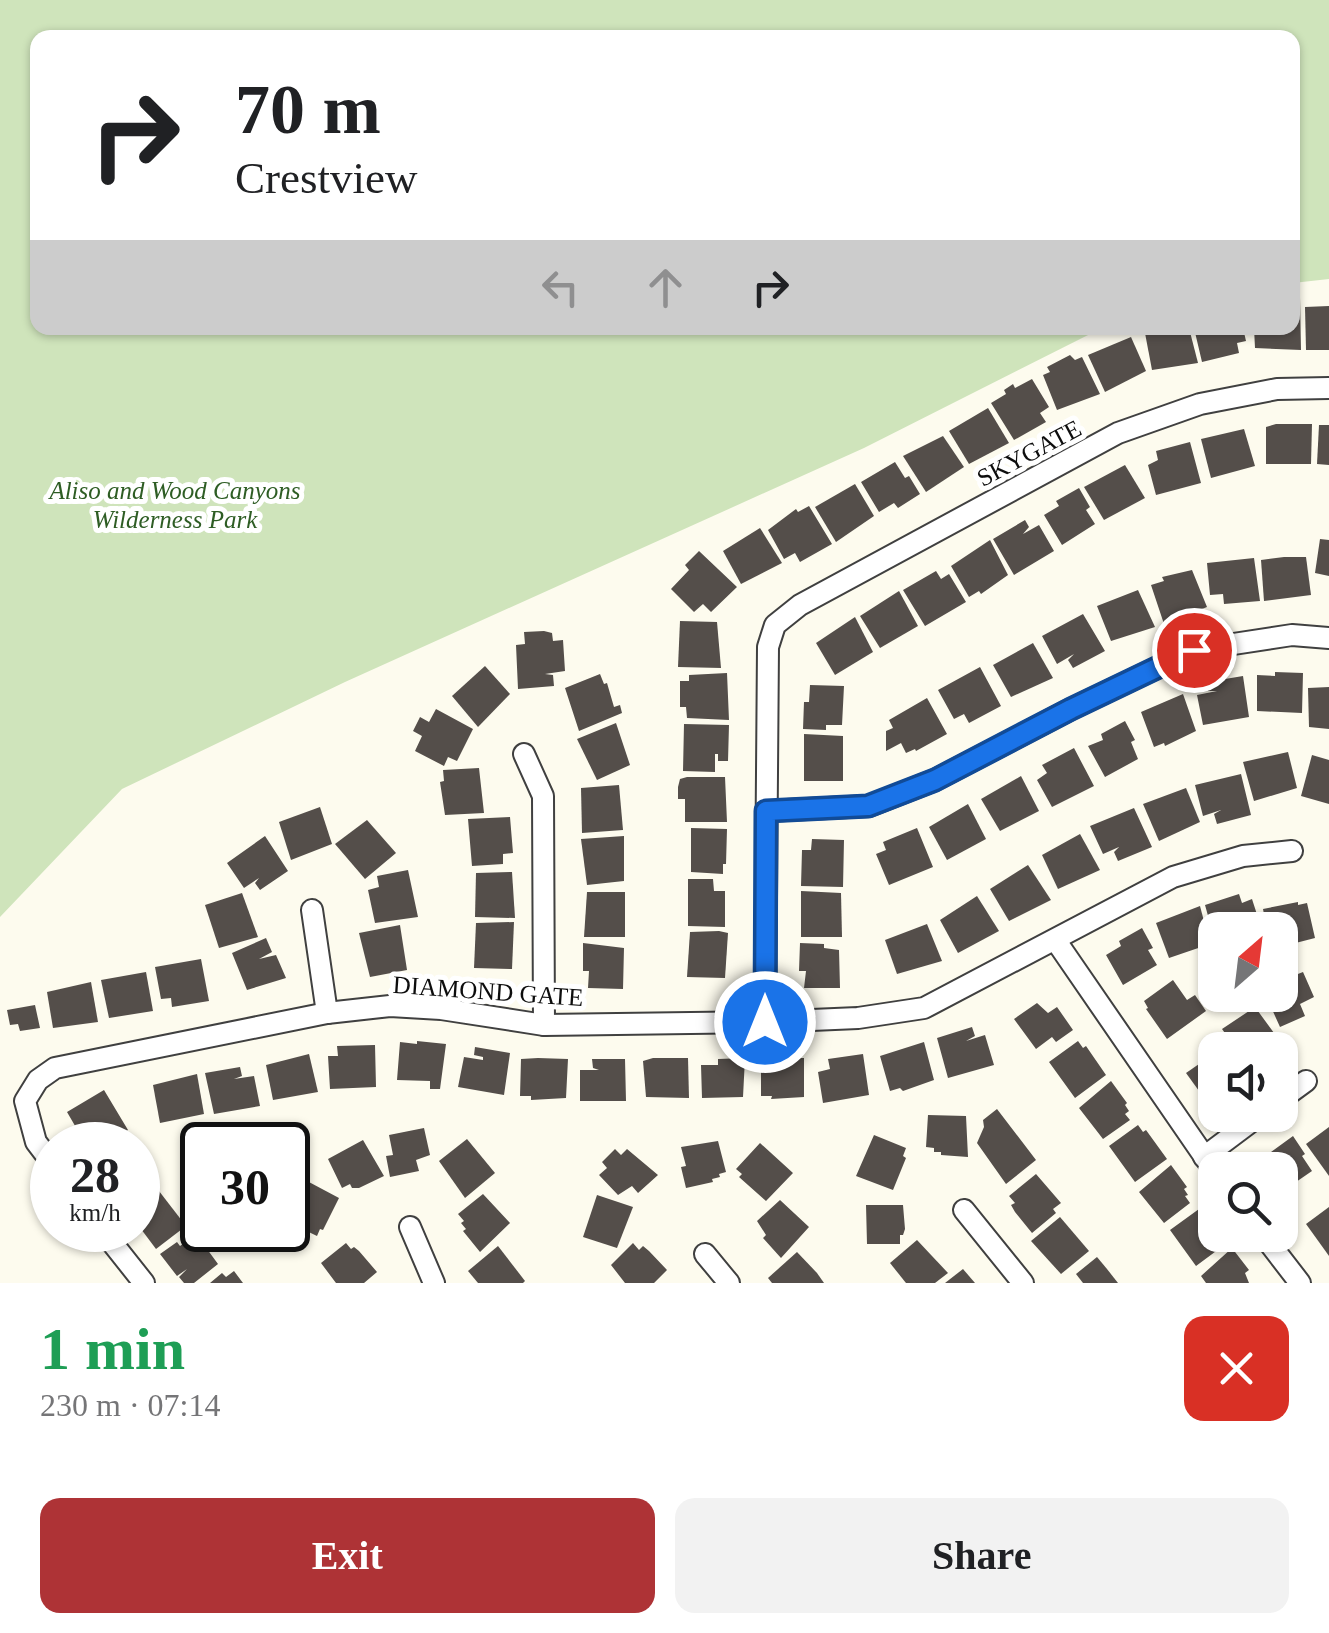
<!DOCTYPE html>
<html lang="en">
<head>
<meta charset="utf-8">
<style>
	body { margin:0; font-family:"Times New Roman",serif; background:#f2f2f2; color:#202124; height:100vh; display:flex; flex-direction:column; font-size:38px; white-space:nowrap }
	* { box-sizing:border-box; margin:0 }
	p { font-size:32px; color:#757577 }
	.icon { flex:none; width:55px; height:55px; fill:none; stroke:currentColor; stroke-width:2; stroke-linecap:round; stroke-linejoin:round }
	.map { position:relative; height:1283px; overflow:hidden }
	.drawer { display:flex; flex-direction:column; background:#fff; flex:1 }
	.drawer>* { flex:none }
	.hud { position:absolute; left:30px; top:30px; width:1270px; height:305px; border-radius:20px; box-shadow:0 2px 8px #0004; background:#fff; color:#202124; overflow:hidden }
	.needle { width:65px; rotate:28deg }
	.controls { position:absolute; left:1198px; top:912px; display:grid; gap:20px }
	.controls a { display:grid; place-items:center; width:100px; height:100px; border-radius:20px; background:#fff; box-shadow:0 2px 8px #0004; font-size:50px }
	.speed { position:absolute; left:30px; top:1122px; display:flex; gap:20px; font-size:50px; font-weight:700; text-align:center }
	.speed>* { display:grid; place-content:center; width:130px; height:130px; border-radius:50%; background:#fff; box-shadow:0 2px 8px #0004; line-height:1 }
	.speed small { font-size:25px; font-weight:400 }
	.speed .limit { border:5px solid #111; border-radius:15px; background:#fff; color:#111 }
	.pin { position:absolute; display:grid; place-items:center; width:85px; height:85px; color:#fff; margin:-42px; border:5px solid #fff; border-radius:50%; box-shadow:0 2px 10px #0007 }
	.me { position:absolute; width:110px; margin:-55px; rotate:0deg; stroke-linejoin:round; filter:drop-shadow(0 0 8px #0008) }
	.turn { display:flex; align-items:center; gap:35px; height:210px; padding:0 40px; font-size:45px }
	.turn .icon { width:130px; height:130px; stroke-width:2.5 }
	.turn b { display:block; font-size:70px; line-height:85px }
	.lanes { display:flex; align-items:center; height:95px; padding:0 40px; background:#0003; justify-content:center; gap:50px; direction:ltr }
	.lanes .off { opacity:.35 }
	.round { display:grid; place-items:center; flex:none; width:105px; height:105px; border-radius:20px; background:#f2f2f2 }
	.summary { display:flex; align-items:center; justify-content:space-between; height:170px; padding:0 40px }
	h1 { font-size:60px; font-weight:700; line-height:75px; color:#1e9e55 }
	.action { display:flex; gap:20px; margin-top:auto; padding:20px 40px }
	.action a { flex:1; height:115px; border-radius:20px; background:#ae3336; color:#fff; font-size:40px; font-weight:700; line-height:115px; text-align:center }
	.action a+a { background:#f2f2f2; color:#202124 }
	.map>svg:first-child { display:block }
	.green { fill:#cfe4bb }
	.building { fill:#544e4a }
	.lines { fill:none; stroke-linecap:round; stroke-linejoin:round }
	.street-casing { stroke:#404040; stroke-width:24 }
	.street { stroke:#fff; stroke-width:20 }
	.route-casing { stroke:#114b97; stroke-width:25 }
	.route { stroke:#1a73e8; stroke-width:18 }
	.labels { text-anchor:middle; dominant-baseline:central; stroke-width:10; stroke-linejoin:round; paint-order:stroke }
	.street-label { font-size:25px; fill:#0d0d0d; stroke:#fff }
	.park-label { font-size:25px; font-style:italic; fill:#2e5d24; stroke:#fff }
</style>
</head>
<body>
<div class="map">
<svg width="1329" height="1283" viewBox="0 0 1329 1283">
	<rect width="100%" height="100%" fill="#fdfbee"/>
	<!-- green -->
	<polygon class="green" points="0,0 1329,0 1329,279 1293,283 1292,38 38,38 38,328 1102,328 864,448 345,682 122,789 0,917"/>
	<!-- building -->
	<g class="building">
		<polygon points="1300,298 1301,350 1255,348 1254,328 1292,328 1292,299"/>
		<polygon points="1329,306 1329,350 1306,350 1305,307"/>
		<polygon points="1163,328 1189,328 1198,363 1152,370 1145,333"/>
		<polygon points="1194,328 1243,328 1246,341 1237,343 1239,353 1202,362"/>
		<polygon points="1131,337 1146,371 1105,392 1088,355"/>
		<polygon points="1070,355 1075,360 1082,357 1100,394 1057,410 1043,375 1050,372 1047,367"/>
		<polygon points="1032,379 1049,407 1040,413 1046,422 1014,440 991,403 1006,394 1004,390 1013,384 1015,388"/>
		<polygon points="988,408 1009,443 969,464 949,431"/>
		<polygon points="1276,424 1312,424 1311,464 1266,464 1266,427"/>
		<polygon points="1319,425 1329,425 1329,465 1317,464"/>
		<polygon points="1244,429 1255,466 1211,478 1201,439"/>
		<polygon points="943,436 964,467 926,492 903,456"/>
		<polygon points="1190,442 1201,483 1156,495 1148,465 1158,460 1156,451"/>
		<polygon points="895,462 905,478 909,476 920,494 898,508 894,503 879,512 861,482"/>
		<polygon points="1125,465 1145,498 1104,520 1084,487"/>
		<polygon points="855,484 874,516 836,542 815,507"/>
		<polygon points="1079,488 1090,507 1086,510 1095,524 1062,545 1044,515 1059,506 1056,501"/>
		<polygon points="809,506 832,544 800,562 795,553 784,559 768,530 796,509 798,512"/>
		<polygon points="1025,520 1029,527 1023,534 1039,525 1054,551 1014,575 993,539"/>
		<polygon points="760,528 782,563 741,584 723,551"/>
		<polygon points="1320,539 1329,540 1329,576 1315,573"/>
		<polygon points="990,540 1008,575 981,594 979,591 969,597 951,566"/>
		<polygon points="699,551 737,587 711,612 703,604 694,612 671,589 689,570 685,565"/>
		<polygon points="1284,557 1306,557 1311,595 1264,601 1261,560"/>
		<polygon points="1254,558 1260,601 1224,604 1223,594 1210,595 1207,563"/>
		<polygon points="1192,570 1207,607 1164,624 1151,585 1164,581 1162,577"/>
		<polygon points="936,571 941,579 949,574 966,602 925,626 903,590"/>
		<polygon points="1138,590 1155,627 1111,641 1097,606"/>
		<polygon points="899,591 918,626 880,648 860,616"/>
		<polygon points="1083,614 1105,651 1073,668 1068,660 1074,654 1057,664 1042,636"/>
		<polygon points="855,617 873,652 835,675 816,643"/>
		<polygon points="680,621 717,622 721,668 678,667"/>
		<polygon points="544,631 552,633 553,641 563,640 565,671 545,674 553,675 554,686 518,689 516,645 525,644 524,632"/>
		<polygon points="1033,643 1053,678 1011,697 993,665"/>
		<polygon points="485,666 510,694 478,727 452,696"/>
		<polygon points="980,667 1001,706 969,723 964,714 954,719 938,690"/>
		<polygon points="1275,672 1303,673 1302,713 1257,711 1257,675 1275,676"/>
		<polygon points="727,673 729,720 687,718 686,707 680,707 680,681 689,681 689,675"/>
		<polygon points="600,674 604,684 607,683 614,707 620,705 622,713 579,731 565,688"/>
		<polygon points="1243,676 1249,717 1203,725 1197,695 1217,691 1208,691 1207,682"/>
		<polygon points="810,685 844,686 842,725 826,725 826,730 803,729 804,702 809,702"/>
		<polygon points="1329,687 1329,729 1309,727 1308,688"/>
		<polygon points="1183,694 1196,731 1165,746 1164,743 1154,747 1141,712"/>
		<polygon points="927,698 947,734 916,751 915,749 906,753 901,743 886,751 886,731 893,728 889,720"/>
		<polygon points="436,709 473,729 457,761 448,757 444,766 415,751 422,736 413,731 420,717 429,722"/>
		<polygon points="1125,721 1135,740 1131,742 1138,759 1105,777 1088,746 1103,740 1101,734"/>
		<polygon points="616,723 630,765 597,780 577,739"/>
		<polygon points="684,724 729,725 728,761 718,761 718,754 715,754 715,772 683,771"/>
		<polygon points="804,734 843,736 843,781 804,781"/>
		<polygon points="1074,748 1094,786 1052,807 1037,780 1047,773 1042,765"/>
		<polygon points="1288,752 1297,788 1254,801 1243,762"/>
		<polygon points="1312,755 1329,760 1329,804 1301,796"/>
		<polygon points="479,768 484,813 445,815 440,782 444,781 443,770"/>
		<polygon points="1241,774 1251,815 1217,824 1214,814 1221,810 1203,816 1195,785"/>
		<polygon points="1021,776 1039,811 1000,831 981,799"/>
		<polygon points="687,777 725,777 727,822 685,822 685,799 678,799 678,787 680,779"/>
		<polygon points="619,785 623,830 582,833 581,788"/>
		<polygon points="1186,788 1200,822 1159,841 1143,804"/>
		<polygon points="968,804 986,839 947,860 929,827"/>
		<polygon points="320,807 332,844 291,860 279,822"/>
		<polygon points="1134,808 1152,847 1118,861 1114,852 1119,847 1103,854 1090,826"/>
		<polygon points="510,817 513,853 503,854 503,864 472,866 468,819"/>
		<polygon points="367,820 396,853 365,879 335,844"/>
		<polygon points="691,828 727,829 726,864 723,864 723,874 691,872"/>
		<polygon points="917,828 933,867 889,885 876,854 886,850 883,842"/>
		<polygon points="1080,834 1100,870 1058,889 1042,855"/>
		<polygon points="265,836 288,871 260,890 255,883 259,878 244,888 227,863"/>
		<polygon points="624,836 624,881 587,885 581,839"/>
		<polygon points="812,839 844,840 843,887 801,886 802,850 811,850"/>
		<polygon points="1028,865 1051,900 1009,921 990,889"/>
		<polygon points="408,870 418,917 375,923 368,890 379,887 377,876"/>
		<polygon points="512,872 515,918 475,917 476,873"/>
		<polygon points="688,879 713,879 714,891 725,891 725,927 688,926"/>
		<polygon points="801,891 841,893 842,937 801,937"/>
		<polygon points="587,892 625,892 625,937 584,937"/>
		<polygon points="242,893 258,937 219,948 205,905"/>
		<polygon points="1239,894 1242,903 1252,899 1262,930 1212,930 1205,905"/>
		<polygon points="977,896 999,931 958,953 940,920"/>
		<polygon points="1298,902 1298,905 1307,903 1315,938 1280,947 1280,930 1267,930 1263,909"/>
		<polygon points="1200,906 1210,944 1169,958 1156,923"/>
		<polygon points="514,922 512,969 474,968 476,923"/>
		<polygon points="927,924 942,961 897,974 885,940"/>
		<polygon points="400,925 407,970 370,977 359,933"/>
		<polygon points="1142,928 1153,948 1148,950 1157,965 1123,985 1106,955 1121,946 1119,941"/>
		<polygon points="719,931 728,933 725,978 687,977 690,932"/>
		<polygon points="266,938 272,952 259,959 276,955 286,978 247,990 232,953"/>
		<polygon points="583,943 624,948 623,989 588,988 589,971 583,971"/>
		<polygon points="800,943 824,944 824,948 839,950 840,988 804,988 806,971 799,971"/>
		<polygon points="201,959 209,1001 172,1007 171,998 161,999 155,967"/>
		<polygon points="146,972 153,1011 109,1018 101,980"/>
		<polygon points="1303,972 1314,997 1300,1004 1305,1016 1280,1027 1271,1007 1276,1004 1272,995 1280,995 1280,981"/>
		<polygon points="1173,980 1187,1000 1195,995 1206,1011 1167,1039 1146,1009 1148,1008 1144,1001"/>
		<polygon points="91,982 98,1022 53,1028 47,992"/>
		<polygon points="1037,1003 1048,1013 1057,1007 1073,1030 1056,1042 1052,1037 1036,1049 1014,1019"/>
		<polygon points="35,1005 40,1028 20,1031 18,1024 10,1025 7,1010"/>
		<polygon points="1255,1007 1274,1033 1267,1038 1269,1042 1263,1050 1237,1050 1222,1029"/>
		<polygon points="972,1027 975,1036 966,1041 985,1035 994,1065 948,1078 937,1038"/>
		<polygon points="417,1041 446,1044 440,1089 430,1089 430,1081 397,1080 400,1042 417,1044"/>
		<polygon points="1078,1041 1083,1048 1086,1046 1106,1075 1075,1098 1049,1062"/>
		<polygon points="924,1042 934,1080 903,1091 900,1088 890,1091 880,1056"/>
		<polygon points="375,1045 376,1087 330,1089 328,1056 338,1056 337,1046"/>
		<polygon points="475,1047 510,1053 504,1095 458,1087 464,1057 483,1060 483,1057 474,1055"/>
		<polygon points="1215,1053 1215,1097 1207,1102 1186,1073"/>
		<polygon points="309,1054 318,1092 273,1100 266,1065"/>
		<polygon points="863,1054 869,1095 823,1103 818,1072 830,1069 828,1059"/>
		<polygon points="538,1058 568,1059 566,1098 531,1100 531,1096 520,1096 521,1059"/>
		<polygon points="653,1058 688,1058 689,1098 646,1097 643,1061"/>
		<polygon points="745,1058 743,1097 702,1098 701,1065 718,1065 718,1059"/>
		<polygon points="778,1058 804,1058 804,1097 771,1099 772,1096 761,1096 761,1060 778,1061"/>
		<polygon points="592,1059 625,1059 626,1101 580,1101 580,1070 599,1070 593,1068"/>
		<polygon points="240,1067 242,1076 234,1079 254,1076 260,1106 214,1114 205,1073"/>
		<polygon points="197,1074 204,1114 160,1123 153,1085"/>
		<polygon points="1111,1081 1127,1103 1125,1105 1129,1111 1125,1114 1130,1120 1103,1139 1079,1108"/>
		<polygon points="104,1090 128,1130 102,1145 92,1130 90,1131 94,1138 85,1143 67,1112"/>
		<polygon points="997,1109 1036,1160 1006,1184 977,1143 984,1127 983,1120"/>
		<polygon points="928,1115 966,1116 968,1157 941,1155 941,1152 934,1152 934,1148 926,1147"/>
		<polygon points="1138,1125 1143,1132 1146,1130 1167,1159 1135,1182 1109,1146"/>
		<polygon points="1329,1127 1329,1176 1306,1144"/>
		<polygon points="424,1128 430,1155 416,1160 419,1171 390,1177 386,1156 393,1155 389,1135"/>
		<polygon points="874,1135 906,1148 903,1156 906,1158 893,1190 856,1176"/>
		<polygon points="1293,1136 1305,1154 1302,1156 1312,1171 1280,1193 1280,1170 1263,1170 1261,1167 1268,1162 1264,1157"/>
		<polygon points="467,1139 495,1173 465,1198 439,1161"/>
		<polygon points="363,1140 384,1176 359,1188 352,1188 350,1184 342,1188 328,1159"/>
		<polygon points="718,1141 726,1172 719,1174 720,1177 712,1179 713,1182 686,1188 681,1167 686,1166 681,1147"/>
		<polygon points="760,1143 793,1173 766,1201 739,1177 742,1174 736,1169"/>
		<polygon points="615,1149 621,1155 627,1149 658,1175 638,1193 632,1186 618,1195 599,1175 607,1168 602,1162"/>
		<polygon points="141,1160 155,1180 138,1193 138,1163"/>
		<polygon points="1171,1165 1187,1187 1184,1189 1188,1195 1185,1196 1190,1203 1164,1223 1139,1192"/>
		<polygon points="292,1173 339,1198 323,1230 320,1229 317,1236 288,1222 288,1183"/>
		<polygon points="1036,1174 1061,1203 1053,1209 1056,1213 1032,1233 1015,1212 1011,1205 1015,1203 1009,1196"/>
		<polygon points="159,1191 186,1226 156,1249 138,1225 138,1208"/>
		<polygon points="483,1194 510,1223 480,1252 463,1231 466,1229 461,1223 464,1221 458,1214"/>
		<polygon points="597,1195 633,1207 617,1248 583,1237"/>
		<polygon points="780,1200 809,1227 781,1258 763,1238 766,1235 757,1221"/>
		<polygon points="866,1205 903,1205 905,1229 903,1235 900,1235 900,1244 867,1244"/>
		<polygon points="1329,1207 1329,1256 1306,1224"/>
		<polygon points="1199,1209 1215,1226 1215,1235 1222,1235 1227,1243 1196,1266 1170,1230"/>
		<polygon points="1060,1217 1089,1251 1061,1274 1031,1241"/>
		<polygon points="196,1234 218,1264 194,1283 184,1283 179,1277 187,1269 177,1276 160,1254 177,1242 180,1246"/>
		<polygon points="917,1240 948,1273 935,1283 906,1283 890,1263"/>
		<polygon points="346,1243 351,1249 354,1247 359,1251 377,1272 364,1283 336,1283 321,1263"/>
		<polygon points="633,1243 639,1250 643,1246 649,1251 667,1270 654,1283 625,1283 611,1265"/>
		<polygon points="498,1246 525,1281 523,1283 478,1283 468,1271"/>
		<polygon points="1232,1248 1249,1270 1245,1273 1249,1283 1206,1283 1201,1276"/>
		<polygon points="797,1252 817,1273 824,1283 772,1283 768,1278"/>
		<polygon points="1097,1257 1107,1269 1118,1283 1083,1283 1076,1274"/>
		<polygon points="963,1269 975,1283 945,1283"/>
		<polygon points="234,1271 243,1283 210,1283 222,1273 226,1277"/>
	</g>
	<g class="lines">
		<defs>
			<g id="street">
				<polyline points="524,754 543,796 544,1025"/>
				<polyline points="766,811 869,806 935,780 1071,709 1194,650 1292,635 1329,638"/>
				<polyline points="312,910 327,1013"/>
				<polyline points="1056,941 1215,1172"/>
				<polyline points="765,1022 768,647 775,625 800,605 1118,433 1200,404 1277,389 1329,388"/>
				<polyline points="1280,1100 1306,1081"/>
				<polyline points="1204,1157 1260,1115"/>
				<polyline points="52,1163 36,1142 25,1101 38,1080 55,1068 327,1013 390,1006 441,1009 544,1025 765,1022 858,1018 924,1008 1173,877 1243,856 1292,851"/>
				<polyline points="964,1210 1023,1283"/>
				<polyline points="410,1227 434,1283"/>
				<polyline points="102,1230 144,1283"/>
				<polyline points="1263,1235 1300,1283"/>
				<polyline points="705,1254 729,1283"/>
			</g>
		</defs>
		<!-- street casing -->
		<use href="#street" class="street-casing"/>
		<!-- street -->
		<use href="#street" class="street"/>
	</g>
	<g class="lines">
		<defs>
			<polyline id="route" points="765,1022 766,811 868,806 935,780 1071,709 1194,650"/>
		</defs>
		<!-- route casing -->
		<use href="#route" class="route-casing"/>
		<!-- route -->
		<use href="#route" class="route"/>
	</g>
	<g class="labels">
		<!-- street labels -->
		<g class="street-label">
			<text transform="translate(1029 453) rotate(-28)">SKYGATE</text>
			<text transform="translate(488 991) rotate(4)">DIAMOND GATE</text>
		</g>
		<!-- park labels -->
		<g class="park-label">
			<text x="175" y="490">Aliso and Wood Canyons<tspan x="175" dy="29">Wilderness Park</tspan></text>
		</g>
	</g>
</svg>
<div class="controls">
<a><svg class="needle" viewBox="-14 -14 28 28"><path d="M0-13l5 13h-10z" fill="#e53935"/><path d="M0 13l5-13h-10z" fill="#757577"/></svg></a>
<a><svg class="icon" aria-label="sound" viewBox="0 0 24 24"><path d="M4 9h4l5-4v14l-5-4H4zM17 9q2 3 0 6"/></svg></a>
<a><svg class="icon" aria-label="search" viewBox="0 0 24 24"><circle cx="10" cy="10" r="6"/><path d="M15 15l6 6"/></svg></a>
</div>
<div class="speed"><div>28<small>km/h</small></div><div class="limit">30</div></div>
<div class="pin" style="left:1194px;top:650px;background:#d93025"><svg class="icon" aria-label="arrive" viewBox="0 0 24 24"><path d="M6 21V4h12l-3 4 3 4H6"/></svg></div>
<svg class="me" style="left:765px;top:1022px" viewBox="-20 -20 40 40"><circle r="17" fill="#1a73e8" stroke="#fff" stroke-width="3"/><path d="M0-11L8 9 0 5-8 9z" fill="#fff"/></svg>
<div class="hud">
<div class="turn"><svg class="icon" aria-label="right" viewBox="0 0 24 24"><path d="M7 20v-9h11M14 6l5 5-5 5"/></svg><div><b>70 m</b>Crestview</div></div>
<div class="lanes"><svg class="icon off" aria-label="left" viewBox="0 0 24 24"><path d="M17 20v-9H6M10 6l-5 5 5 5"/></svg><svg class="icon off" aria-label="ahead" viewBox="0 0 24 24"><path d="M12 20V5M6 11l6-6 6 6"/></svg><svg class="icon" aria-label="right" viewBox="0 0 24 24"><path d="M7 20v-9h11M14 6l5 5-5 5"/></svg></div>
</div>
</div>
<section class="drawer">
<div class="summary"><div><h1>1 min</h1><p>230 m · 07:14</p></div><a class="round" style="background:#d93025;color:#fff"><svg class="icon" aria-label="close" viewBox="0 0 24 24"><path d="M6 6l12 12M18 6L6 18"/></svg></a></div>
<div class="action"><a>Exit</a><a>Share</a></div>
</section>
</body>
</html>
